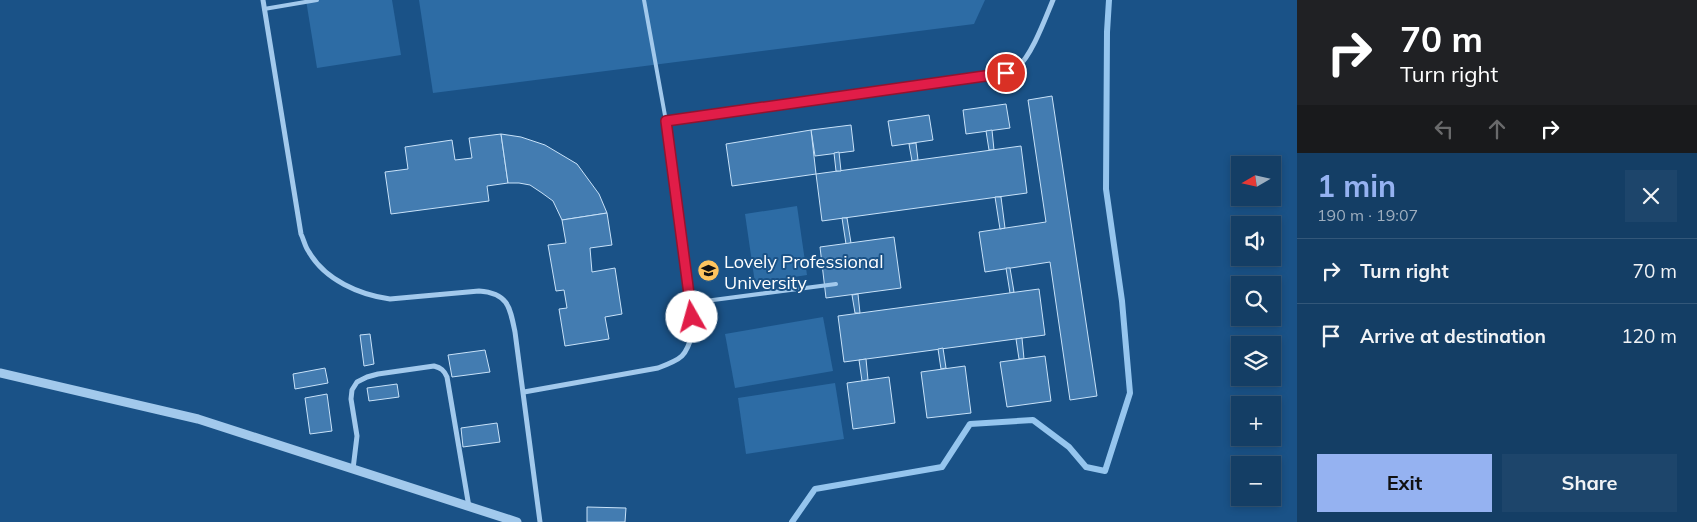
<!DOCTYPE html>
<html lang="en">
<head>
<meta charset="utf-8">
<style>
	body { margin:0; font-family:Mulish,sans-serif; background:#1d456b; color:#f1f3f6; height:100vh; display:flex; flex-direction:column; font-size:19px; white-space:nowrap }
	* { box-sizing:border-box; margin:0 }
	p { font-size:16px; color:#9daebf }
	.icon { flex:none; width:28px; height:28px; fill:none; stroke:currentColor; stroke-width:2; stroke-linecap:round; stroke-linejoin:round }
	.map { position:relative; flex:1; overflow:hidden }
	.details { display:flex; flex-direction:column; background:#143e65; width:400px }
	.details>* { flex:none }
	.top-card { background:#202124; color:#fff; overflow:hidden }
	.needle { width:32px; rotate:261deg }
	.controls { position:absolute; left:1231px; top:156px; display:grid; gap:10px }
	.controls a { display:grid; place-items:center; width:50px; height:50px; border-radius:0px; background:#143e65; box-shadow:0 2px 8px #0003,0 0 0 1px #335779; font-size:25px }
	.pin { position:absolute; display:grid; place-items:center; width:42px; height:42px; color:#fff; margin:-21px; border:2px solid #fff; border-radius:50%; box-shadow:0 1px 5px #0007 }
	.me { position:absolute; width:55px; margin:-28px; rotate:353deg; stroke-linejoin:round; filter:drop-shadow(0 0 4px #0008) }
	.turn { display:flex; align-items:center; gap:18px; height:105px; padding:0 20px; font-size:22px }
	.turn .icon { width:65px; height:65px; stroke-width:2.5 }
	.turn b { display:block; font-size:35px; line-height:42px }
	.lanes { display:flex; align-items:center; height:48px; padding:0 20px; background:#0003; justify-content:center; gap:25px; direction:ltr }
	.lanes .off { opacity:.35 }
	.round { display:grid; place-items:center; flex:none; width:52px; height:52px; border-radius:0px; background:#1d456b }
	.head { display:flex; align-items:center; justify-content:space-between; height:85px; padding:0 20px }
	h1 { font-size:30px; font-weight:700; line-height:38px; color:#95b2f1 }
	.primary-button { display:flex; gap:10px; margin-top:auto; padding:10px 20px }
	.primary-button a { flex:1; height:58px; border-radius:0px; background:#95b2f1; color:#111; font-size:20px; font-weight:700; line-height:58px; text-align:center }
	.primary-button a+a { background:#1d456b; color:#f1f3f6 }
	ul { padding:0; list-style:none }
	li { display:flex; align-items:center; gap:15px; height:65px; padding:0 20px; border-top:1px solid #335779 }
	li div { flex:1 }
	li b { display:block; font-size:19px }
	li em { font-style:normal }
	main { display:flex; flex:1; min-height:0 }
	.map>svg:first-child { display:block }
	.green { fill:#2d6ca5 }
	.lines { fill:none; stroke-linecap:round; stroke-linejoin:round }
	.stream { stroke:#95c5ee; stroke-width:6 }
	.building { fill:#437cb1; stroke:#c8e2f9 }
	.service { stroke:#a2c9ec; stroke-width:4 }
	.minor { stroke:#a2c9ec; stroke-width:5 }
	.tertiary { stroke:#a2c9ec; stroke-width:9 }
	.route-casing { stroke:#92132f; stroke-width:12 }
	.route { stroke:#e11d48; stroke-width:9 }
	.labels { text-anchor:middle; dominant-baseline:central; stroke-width:4; stroke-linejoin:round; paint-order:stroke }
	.poi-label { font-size:18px; fill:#fff; stroke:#1a5287; text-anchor:start }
</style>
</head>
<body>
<main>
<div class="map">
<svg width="1297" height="522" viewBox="0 0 1297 522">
	<rect width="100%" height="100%" fill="#1a5287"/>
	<!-- green -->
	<g class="green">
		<polygon points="306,0 392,0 401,55 317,68"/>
		<polygon points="419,0 985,0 974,24 433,93"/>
		<polygon points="797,206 807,275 755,283 745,214"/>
		<polygon points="823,317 833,371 735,388 725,334"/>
		<polygon points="835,383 844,439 746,454 738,398"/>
	</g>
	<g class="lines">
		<!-- stream -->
		<polyline class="stream" points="792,522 815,489 942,467 970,424 1033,420 1069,447 1086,467 1105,471 1130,393 1122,301 1106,189 1107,32 1109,0"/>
	</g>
	<!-- building -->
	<g class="building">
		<polygon points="1052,96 1097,396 1070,400 1050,262 985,272 979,232 1046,222 1028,100"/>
		<polygon points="1006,104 1010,128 966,134 963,110"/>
		<polygon points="929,115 933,140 892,146 888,121"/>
		<polygon points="851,125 854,151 815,156 811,130"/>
		<polygon points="811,130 816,174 732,186 726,144"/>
		<polygon points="992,130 994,150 989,150 986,131"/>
		<polygon points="501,134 508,183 487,186 489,201 391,214 385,172 408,169 405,147 452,140 455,160 472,158 469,138"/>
		<polygon points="501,134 521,137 545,145 577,164 599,194 607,213 562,220 553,201 542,193 530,185 519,183 508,183"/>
		<polygon points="916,143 918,160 912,161 909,144"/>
		<polygon points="1021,146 1027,193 822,221 816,174"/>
		<polygon points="839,152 841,171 836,171 834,153"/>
		<polygon points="995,197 1001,197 1005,228 1000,229"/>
		<polygon points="607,213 612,245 590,248 592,272 615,268 622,314 605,317 609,339 565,346 559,309 567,308 564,290 556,291 548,245 566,243 562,220"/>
		<polygon points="842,218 847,218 851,243 846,244"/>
		<polygon points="894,237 901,288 826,298 820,247"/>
		<polygon points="1006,268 1010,268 1014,292 1010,293"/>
		<polygon points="1039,289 1045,335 844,362 838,316"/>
		<polygon points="858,294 860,313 855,313 852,295"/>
		<polygon points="370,334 374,364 364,366 360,335"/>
		<polygon points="1022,338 1024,359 1019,359 1016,339"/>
		<polygon points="943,348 946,368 941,369 938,349"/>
		<polygon points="485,350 490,372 452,377 448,355"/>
		<polygon points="1045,356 1051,401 1007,407 1000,362"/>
		<polygon points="866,359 868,380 862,381 859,360"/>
		<polygon points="965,366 971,413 927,418 921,372"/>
		<polygon points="325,368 328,383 295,389 293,374"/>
		<polygon points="889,377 895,423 853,429 847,383"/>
		<polygon points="397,384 399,397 369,401 367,388"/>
		<polygon points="327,394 332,431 310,434 305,398"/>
		<polygon points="497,423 500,442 463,447 461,428"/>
		<polygon points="587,507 626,508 625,522 587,522"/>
	</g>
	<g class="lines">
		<!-- service -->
		<g class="service">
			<polyline points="644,0 666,121"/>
			<polyline points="264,9 317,0"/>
			<polyline points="690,303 836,284"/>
		</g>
		<!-- minor -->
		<g class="minor">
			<path d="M263,0L301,234C304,240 305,247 309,252C325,280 360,295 390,299L479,291C508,293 510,307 515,332L540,522"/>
			<path d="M524,392L658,368C682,359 686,357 693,332L666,121L1006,73C1009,72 1014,70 1017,68C1032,55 1045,19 1053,0"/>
			<path d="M353,469L357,436L351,399L352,390L357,382L367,377L378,374L434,366C441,368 444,370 447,377L469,507"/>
		</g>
		<!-- tertiary -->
		<polyline class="tertiary" points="0,373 198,419 517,522"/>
	</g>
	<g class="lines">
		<defs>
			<polyline id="route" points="692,317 666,121 1006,73"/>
		</defs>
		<!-- route casing -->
		<use href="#route" class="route-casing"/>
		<!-- route -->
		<use href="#route" class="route"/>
	</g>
	<!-- icons -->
	<defs>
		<symbol id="university-disc" viewBox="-11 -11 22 22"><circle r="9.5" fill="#fec45e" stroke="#1a5287"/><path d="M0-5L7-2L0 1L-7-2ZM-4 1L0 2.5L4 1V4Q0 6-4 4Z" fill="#111"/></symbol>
	</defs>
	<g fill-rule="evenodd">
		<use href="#university-disc" x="696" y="258" width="25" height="25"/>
	</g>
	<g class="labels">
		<!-- poi labels -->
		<g class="poi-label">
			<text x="724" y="261">Lovely Professional<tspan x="724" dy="21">University</tspan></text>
		</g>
	</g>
</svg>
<div class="controls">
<a><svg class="needle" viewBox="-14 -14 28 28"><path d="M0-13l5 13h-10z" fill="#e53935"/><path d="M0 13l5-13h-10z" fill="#9daebf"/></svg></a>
<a><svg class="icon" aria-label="sound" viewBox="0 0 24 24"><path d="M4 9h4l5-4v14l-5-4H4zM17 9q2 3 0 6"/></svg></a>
<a><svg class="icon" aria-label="search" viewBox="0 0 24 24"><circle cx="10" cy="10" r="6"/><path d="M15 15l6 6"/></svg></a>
<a><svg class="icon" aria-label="layers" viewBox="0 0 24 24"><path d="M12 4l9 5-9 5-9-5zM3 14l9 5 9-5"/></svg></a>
<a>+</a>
<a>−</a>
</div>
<div class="pin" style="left:1006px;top:73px;background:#d93025"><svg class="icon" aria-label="arrive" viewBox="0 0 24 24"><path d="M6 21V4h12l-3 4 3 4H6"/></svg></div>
<svg class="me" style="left:692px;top:317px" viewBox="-20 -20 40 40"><circle r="19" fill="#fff"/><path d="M0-13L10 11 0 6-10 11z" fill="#e11d48"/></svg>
</div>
<section class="details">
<div class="top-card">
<div class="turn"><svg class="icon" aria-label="right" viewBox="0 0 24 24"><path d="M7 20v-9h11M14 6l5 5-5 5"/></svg><div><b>70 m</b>Turn right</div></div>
<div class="lanes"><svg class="icon off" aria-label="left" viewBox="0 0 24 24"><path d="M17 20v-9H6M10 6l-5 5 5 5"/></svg><svg class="icon off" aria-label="ahead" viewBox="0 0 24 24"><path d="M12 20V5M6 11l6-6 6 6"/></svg><svg class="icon" aria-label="right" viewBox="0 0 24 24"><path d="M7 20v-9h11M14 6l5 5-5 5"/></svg></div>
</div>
<div class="head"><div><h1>1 min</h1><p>190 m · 19:07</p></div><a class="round"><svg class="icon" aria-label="close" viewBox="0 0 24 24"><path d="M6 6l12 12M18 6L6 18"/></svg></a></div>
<ul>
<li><svg class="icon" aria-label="right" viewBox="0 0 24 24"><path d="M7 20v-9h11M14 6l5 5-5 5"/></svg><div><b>Turn right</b></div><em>70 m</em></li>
<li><svg class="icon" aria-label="arrive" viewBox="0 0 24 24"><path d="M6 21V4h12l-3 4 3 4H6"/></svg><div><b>Arrive at destination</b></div><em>120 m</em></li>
</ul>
<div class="primary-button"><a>Exit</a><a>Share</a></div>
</section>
</main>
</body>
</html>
